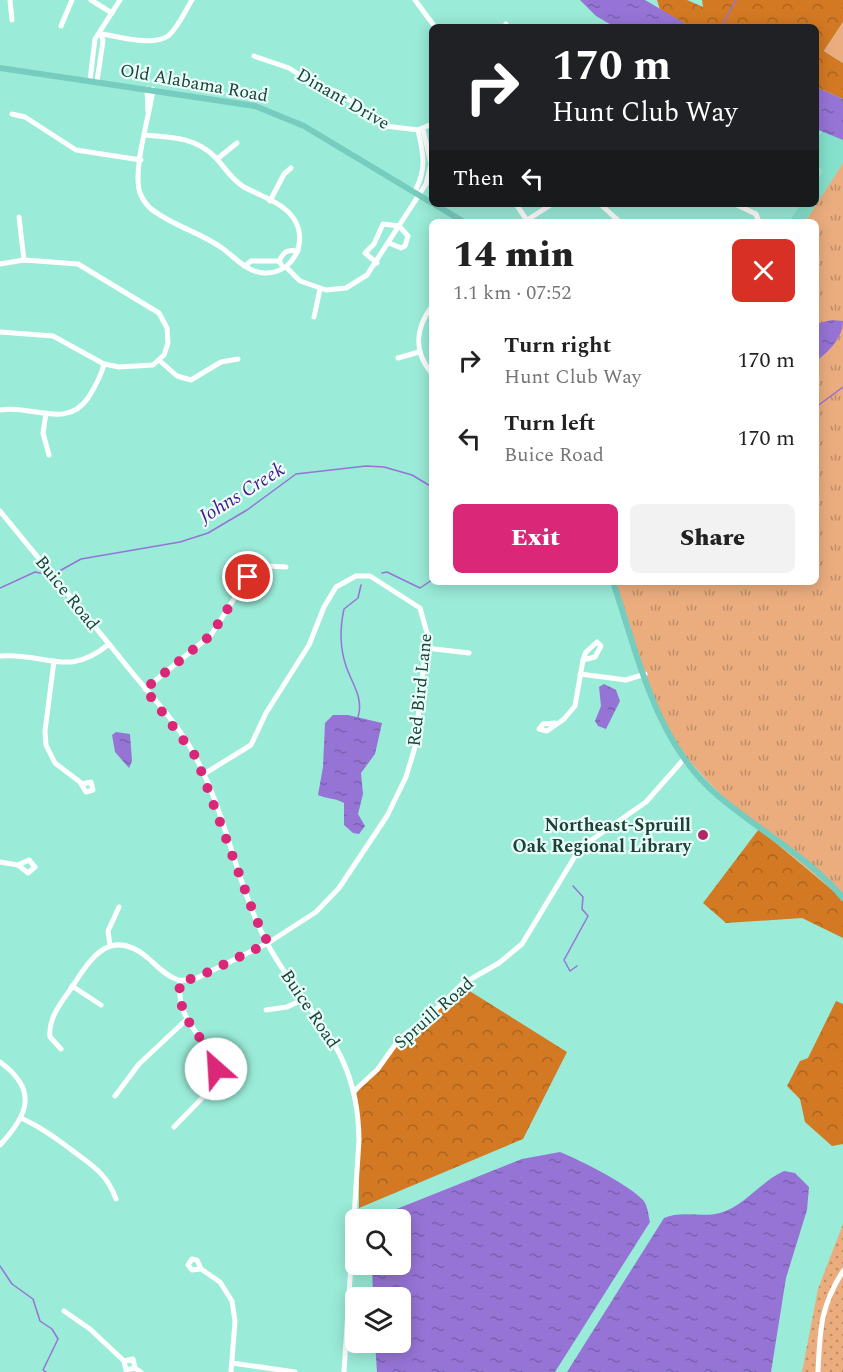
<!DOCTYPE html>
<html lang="en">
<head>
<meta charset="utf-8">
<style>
	body { margin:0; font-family:Spectral,serif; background:#f2f2f2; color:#222; height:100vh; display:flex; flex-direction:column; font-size:22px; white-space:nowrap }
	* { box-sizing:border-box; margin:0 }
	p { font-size:20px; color:#767676 }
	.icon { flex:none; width:33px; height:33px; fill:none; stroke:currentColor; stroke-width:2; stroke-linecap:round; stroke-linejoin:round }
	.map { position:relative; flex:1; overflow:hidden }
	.sheet { position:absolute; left:429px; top:219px; width:390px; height:366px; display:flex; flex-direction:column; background:#fff; border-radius:9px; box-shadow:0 3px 15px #0003 }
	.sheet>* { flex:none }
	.banner { position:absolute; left:429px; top:24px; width:390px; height:183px; border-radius:9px; box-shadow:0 3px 15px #0003; background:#202124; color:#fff; overflow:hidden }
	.buttons { position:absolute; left:345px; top:1209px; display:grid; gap:12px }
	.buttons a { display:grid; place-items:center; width:66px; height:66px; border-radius:9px; background:#fff; box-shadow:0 3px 15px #0003; font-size:30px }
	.pin { position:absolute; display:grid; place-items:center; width:51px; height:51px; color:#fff; margin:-26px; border:3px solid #fff; border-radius:50%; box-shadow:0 2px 6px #0007 }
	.me { position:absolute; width:66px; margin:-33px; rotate:334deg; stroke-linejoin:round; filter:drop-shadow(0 0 4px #0008) }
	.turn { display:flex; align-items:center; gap:21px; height:126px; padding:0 24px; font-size:27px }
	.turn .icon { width:78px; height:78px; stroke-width:2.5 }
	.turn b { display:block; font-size:42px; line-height:51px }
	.then { display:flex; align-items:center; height:57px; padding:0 24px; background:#0003; gap:12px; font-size:22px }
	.round { display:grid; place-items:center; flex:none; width:63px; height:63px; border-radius:9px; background:#f2f2f2 }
	.head { display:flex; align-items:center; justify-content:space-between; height:102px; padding:0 24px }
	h1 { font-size:36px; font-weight:800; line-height:45px }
	.button { display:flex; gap:12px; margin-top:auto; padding:12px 24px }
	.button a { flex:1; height:69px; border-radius:9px; background:#db2777; color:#fff; font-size:24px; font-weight:800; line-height:69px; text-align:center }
	.button a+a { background:#f2f2f2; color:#222 }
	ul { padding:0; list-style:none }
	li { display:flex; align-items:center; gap:18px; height:78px; padding:0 24px }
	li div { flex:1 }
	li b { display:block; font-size:22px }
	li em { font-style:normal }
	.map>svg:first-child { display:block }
	.built { fill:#85e1cc }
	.grass { fill:url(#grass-tufts) }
	.forest { fill:url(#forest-crowns) }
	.park { fill:url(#park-dots) }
	.pitch { fill:#ebad7e }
	.water { fill:url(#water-ripples) }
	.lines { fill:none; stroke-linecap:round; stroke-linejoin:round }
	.stream { stroke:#9674d6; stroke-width:1.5 }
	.minor { stroke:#fff; stroke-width:5 }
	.major { stroke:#76ccbe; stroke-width:6 }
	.route { stroke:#db2777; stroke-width:10; stroke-dasharray:0 18 }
	.poi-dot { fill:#b22867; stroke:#e8fff9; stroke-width:2 }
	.labels { text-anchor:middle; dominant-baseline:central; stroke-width:4.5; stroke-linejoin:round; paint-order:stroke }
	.street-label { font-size:18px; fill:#1f4039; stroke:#e8fff9 }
	.poi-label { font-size:18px; font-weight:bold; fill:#1f4039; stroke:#e8fff9; text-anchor:end }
	.water-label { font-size:20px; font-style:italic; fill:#4e168c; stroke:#e8fff9 }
</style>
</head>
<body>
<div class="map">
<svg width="843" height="1372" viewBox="0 0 843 1372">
	<defs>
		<pattern id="grass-tufts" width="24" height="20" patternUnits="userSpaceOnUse" patternTransform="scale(1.5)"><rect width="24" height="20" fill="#ebad7e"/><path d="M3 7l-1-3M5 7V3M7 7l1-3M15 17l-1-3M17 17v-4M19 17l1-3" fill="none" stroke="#be8e68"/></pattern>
		<pattern id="forest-crowns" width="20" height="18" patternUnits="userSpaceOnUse" patternTransform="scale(1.5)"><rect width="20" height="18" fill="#d37923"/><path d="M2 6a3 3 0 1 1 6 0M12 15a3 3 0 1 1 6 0" fill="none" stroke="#ab651f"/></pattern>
		<pattern id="park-dots" width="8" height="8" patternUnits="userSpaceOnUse" patternTransform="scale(1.5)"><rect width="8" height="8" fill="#ebad7e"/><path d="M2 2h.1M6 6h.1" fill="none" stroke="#be8e68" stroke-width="1.8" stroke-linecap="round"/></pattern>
		<pattern id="water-ripples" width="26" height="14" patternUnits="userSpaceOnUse" patternTransform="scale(1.5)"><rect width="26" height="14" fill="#9674d6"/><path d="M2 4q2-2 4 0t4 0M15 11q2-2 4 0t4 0" fill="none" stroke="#7a61af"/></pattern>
	</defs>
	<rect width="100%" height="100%" fill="#9aebd8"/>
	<!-- built -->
	<polygon class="built" points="828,127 843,135 843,163 805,222 789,222 801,204 816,204 816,183 823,171 816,163 816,138"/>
	<!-- grass -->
	<path class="grass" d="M843,163V899C784,846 713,800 668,732C642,693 625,628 614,582H816V222H805Z"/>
	<!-- forest -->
	<g class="forest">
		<polygon points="657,0 687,0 703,7 702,0 843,0 843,22 824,51 843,63 843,99 816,87 816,27 691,27 660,10"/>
		<polygon points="759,829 843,899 843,938 802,918 726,923 703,903"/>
		<polygon points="460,985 567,1052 523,1139 359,1208 359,1109 356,1094 401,1034 433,1013"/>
		<polygon points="836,1001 843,1004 843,1144 832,1146 805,1122 800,1099 787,1086 800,1061 808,1058"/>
	</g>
	<!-- park -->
	<polygon class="park" points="843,1224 843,1372 802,1372 818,1289"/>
	<!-- pitch -->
	<polygon class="pitch" points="843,22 843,63 824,51"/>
	<!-- water -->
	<g class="water">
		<polygon points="580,0 645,0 691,27 615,27 596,16"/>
		<polygon points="816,87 843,99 843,140 816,129"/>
		<path d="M832,320L843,321C843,337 829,352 816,361V328L819,323Z"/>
		<polygon points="604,684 616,690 620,701 606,729 598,726 595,721 601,706 599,687"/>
		<path d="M333,715H348L382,723L375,754L361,773L363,794L358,814L365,826L359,834L353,833L344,825V803C336,798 327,799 318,795L323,767L325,723Z"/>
		<polygon points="116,732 130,734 132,761 129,768 115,752 112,735"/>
		<path d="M560,1152C580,1160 628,1184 643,1200C648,1206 648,1214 650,1222L555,1372H377L375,1343L400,1342V1298L373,1297L372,1265L400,1264V1220L380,1219L389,1212L522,1159Z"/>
		<path d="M784,1171L795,1173L809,1187L807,1210L786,1278L771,1372H567L664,1218C681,1210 702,1218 720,1213C745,1206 761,1181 784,1171Z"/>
	</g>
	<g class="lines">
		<!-- stream -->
		<g class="stream">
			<polyline points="721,27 736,0"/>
			<polyline points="816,407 843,387"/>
			<polyline points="382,573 387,572 420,588 432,580"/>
			<polyline points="54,574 81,559 180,542 208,533 247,510 296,474 366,466 384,467 412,475 432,487"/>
			<polyline points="0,588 35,572 49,575"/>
			<path d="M358,717C364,698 352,684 346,666C340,648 340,627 344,609L358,598L361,585"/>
			<polyline points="573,886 583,897 582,909 588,916 564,960 570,971 577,966"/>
			<polyline points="0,1266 12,1284 33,1299 40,1321 52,1329 58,1339 43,1370 46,1372"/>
		</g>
		<!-- minor -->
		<g class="minor">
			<polyline points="10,0 12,20"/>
			<polyline points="91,0 112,13"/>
			<polyline points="415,0 435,27"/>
			<polyline points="61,26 72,0"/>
			<polyline points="504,27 506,24"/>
			<path d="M101,34C118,36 152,47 168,36C178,28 185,11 192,0"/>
			<polyline points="254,56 289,68 312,83 338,92 385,126 418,130 432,124"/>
			<polyline points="90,80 95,39 120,0"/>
			<polyline points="97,81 103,41 101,34"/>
			<polyline points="147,89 148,112"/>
			<polyline points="12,114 25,117 76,150 141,160"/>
			<path d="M144,135C171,137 196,137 216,158C225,168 232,180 244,187C259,195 280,202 291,215C311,238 294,275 264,273C246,272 235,257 222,248C200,232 170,225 150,208C146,204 142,198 140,193C132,170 150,115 153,89"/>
			<polyline points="217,159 237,143"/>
			<path d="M417,195L416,189C427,168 423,152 418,130"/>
			<polyline points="270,201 284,174 291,168"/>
			<polyline points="516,204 528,222"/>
			<polyline points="600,204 620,222"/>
			<polyline points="735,204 756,214 759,222"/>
			<polyline points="19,217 24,260"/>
			<polyline points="524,222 552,204"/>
			<polyline points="377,263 365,253 374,244 383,224 399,226 408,236 405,246 401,248 389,243"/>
			<polyline points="0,264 24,260 78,264 159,313 167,328 168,343 164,355 153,365 119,367 104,364 53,336 0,332"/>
			<path d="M281,264L279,261C284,252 286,249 298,251"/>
			<polyline points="245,266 251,261 279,261"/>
			<polyline points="286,267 300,281 326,290 346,288 367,275 426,184 431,164 423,129"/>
			<path d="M432,306C415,329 413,351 432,374"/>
			<polyline points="314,317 320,289"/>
			<polyline points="398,358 419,352"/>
			<polyline points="160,361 177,376 191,380 221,362 238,359"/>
			<path d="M0,410C31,404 66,430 88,398C95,387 101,377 104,364"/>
			<polyline points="46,413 43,433 49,455"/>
			<path d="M0,511C43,564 87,616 130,670C152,697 179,725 195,756C227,815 236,884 267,943C308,1019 358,1044 359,1140L344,1372"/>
			<polyline points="426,648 469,653"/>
			<path d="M0,656C46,652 67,679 109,644"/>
			<polyline points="54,661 45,731 46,745 55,763 80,782 86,792 93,790 91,782 82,784"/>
			<polyline points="580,674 626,680 645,674"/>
			<polyline points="145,689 211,635 248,577 267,566 286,567"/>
			<polyline points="555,723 543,724 539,729 547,731 564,719 575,706 583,660 595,657 601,646 597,642 586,652 583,660"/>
			<polyline points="0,862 18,865 28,873 35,867 29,860 18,865"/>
			<polyline points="110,945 108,931 119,907"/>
			<polyline points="72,986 101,1005"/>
			<polyline points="266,1010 287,1007 304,999"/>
			<path d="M61,1049L50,1037C48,1017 62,1002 72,987C92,956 111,927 148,958C157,966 166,976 178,980C183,981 191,979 197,978L268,943L316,912L339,888L387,816L406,777L415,747L427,633L420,608L370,576H356L336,587L324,607L309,645L266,713L251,745L204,774"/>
			<path d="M0,1062C38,1090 29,1114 0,1145"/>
			<polyline points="354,1091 377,1070 400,1038 427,1018 462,984 499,963 522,944 580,848 646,802 684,759"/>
			<polyline points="115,1096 139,1064 186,1020"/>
			<path d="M21,1118C41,1127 56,1138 73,1151C93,1166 107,1174 116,1199"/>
			<path d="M174,1127L208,1092L216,1069C205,1032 176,1024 180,981"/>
			<polyline points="201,1269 192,1270 188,1265 192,1259 197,1260 201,1269 220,1282 232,1301 235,1321 231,1372"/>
			<polyline points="64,1311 90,1329 124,1361"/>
			<polyline points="232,1363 295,1372"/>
			<polyline points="135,1368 133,1359 124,1361 126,1370 135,1368 141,1372"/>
			<path d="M818,1372C820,1330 820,1307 843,1271"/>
		</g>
		<!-- major -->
		<g class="major">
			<polyline points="0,68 255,106 304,126 432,203"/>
			<polyline points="434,204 464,222"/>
			<path d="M613,582C638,655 655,741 716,794C756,829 808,856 843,898"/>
		</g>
	</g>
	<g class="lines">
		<!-- route -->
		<path class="route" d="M216,1069C205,1032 176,1024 180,981L196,978L268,943L255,917L196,757L145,689L211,635L248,577"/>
	</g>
	<!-- markers -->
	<circle class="poi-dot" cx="703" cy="835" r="6"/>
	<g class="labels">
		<!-- street labels -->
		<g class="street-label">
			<text transform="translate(194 83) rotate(10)">Old Alabama Road</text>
			<text transform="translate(343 99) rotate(30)">Dinant Drive</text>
			<text transform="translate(67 593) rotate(51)">Buice Road</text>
			<text transform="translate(420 690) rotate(-84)">Red Bird Lane</text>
			<text transform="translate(310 1009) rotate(56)">Buice Road</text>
			<text transform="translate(434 1013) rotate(-41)">Spruill Road</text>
		</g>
		<!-- poi labels -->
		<g class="poi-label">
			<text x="691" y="825">Northeast-Spruill<tspan x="691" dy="21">Oak Regional Library</tspan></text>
		</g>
		<!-- water labels -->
		<g class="water-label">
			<text transform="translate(242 493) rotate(-32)">Johns Creek</text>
		</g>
	</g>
</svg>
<div class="buttons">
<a><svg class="icon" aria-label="search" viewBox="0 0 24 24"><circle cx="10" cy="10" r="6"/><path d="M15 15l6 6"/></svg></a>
<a><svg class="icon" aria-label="layers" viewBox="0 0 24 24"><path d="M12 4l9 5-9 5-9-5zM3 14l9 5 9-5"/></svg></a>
</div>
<div class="pin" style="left:248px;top:577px;background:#d93025"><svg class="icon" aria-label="arrive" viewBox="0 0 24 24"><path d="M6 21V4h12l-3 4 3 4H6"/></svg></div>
<svg class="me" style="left:216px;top:1069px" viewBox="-20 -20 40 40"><circle r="19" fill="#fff"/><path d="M0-13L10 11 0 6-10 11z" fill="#db2777"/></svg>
<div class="banner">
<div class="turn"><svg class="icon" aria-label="right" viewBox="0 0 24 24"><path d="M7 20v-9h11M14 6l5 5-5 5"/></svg><div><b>170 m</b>Hunt Club Way</div></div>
<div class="then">Then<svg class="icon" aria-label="left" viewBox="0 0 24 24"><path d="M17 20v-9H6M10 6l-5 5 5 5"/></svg></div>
</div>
<section class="sheet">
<div class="head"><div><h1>14 min</h1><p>1.1 km · 07:52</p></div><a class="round" style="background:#d93025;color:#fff"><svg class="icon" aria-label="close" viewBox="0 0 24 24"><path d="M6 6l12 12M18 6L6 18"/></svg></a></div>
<ul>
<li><svg class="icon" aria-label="right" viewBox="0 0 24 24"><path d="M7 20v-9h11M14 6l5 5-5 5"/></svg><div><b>Turn right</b><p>Hunt Club Way</p></div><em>170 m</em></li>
<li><svg class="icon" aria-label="left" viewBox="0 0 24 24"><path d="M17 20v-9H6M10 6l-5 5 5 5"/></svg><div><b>Turn left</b><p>Buice Road</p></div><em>170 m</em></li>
</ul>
<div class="button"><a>Exit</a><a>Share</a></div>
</section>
</div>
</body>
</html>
